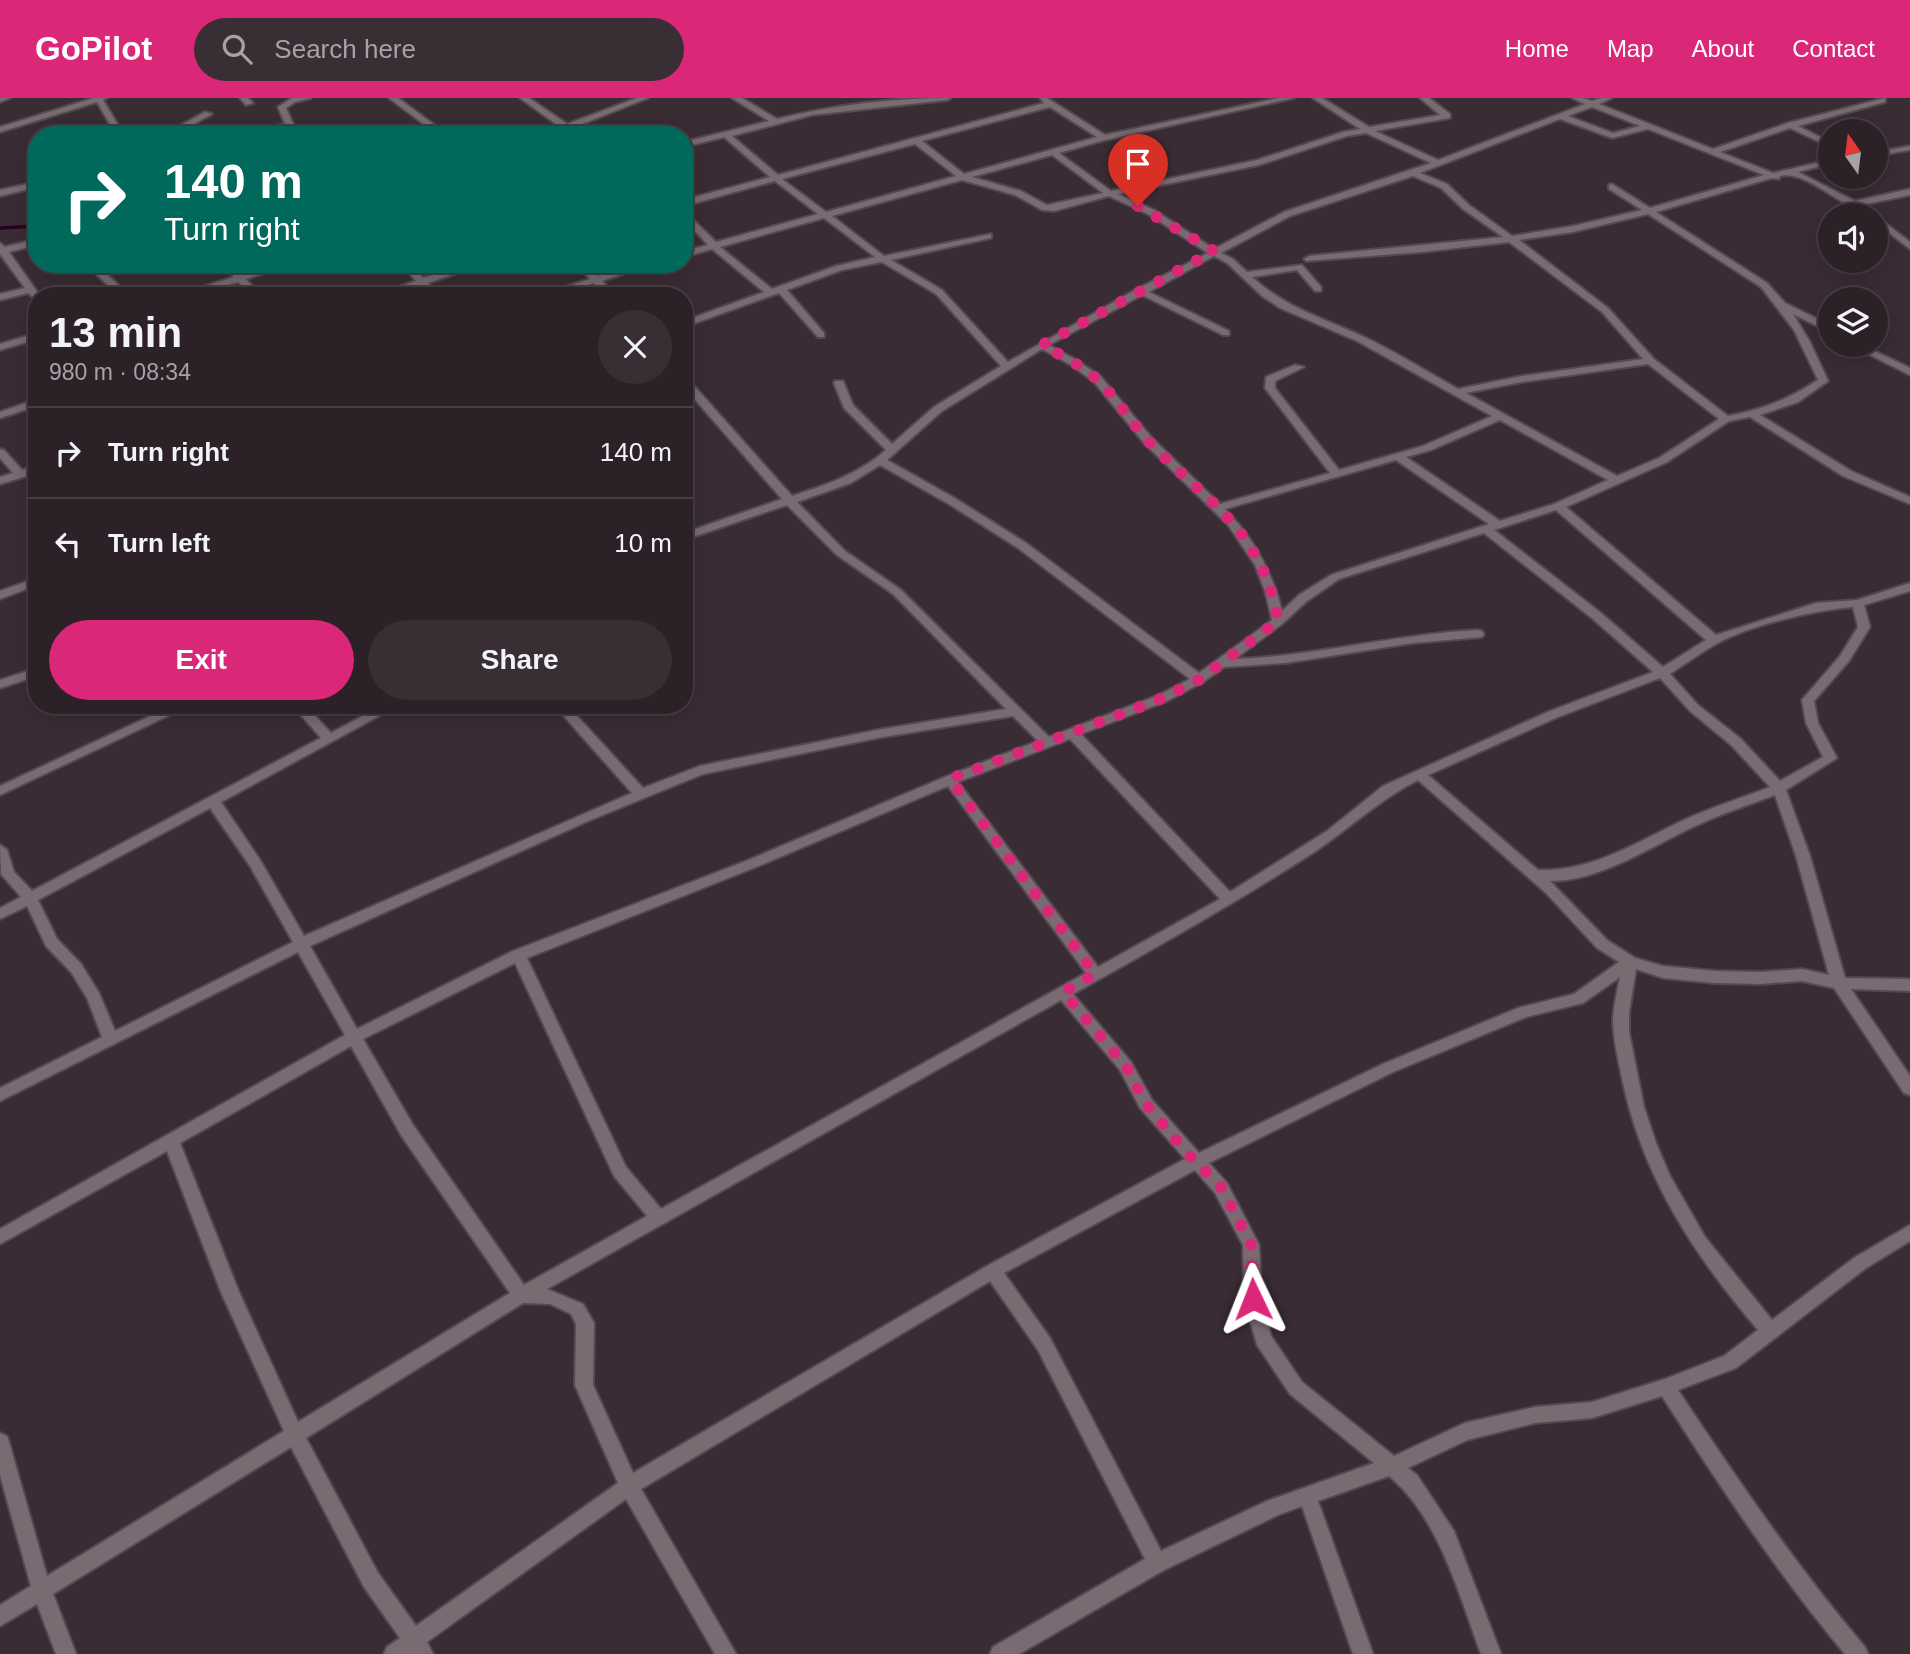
<!DOCTYPE html>
<html lang="en">
<head>
<meta charset="utf-8">
<style>
	body { margin:0; font-family:Helvetica,sans-serif; background:#382e33; color:#f1f3f6; height:100vh; display:flex; flex-direction:column; font-size:26px; white-space:nowrap }
	* { box-sizing:border-box; margin:0 }
	p { font-size:23px; color:#a6a3a7 }
	.icon { flex:none; width:38px; height:38px; fill:none; stroke:currentColor; stroke-width:2; stroke-linecap:round; stroke-linejoin:round }
	.map { position:relative; flex:1; overflow:hidden }
	.panel { position:absolute; left:28px; top:189px; width:665px; height:427px; display:flex; flex-direction:column; background:#2c2127; border-radius:28px; box-shadow:0 4px 18px #0003,0 0 0 2px #483e44 }
	.panel>* { flex:none }
	.banner { position:absolute; left:28px; top:28px; width:665px; height:147px; border-radius:28px; box-shadow:0 4px 18px #0003,0 0 0 2px #483e44; background:#00695c; color:#fff; overflow:hidden }
	.needle { width:46px; rotate:346deg }
	.controls { position:absolute; left:1818px; top:21px; display:grid; gap:14px }
	.controls a { display:grid; place-items:center; width:70px; height:70px; border-radius:50%; background:#2c2127; box-shadow:0 4px 18px #0003,0 0 0 2px #483e44; font-size:35px }
	.pin { position:absolute; display:grid; place-items:center; width:60px; height:60px; color:#fff; margin:-72px -30px; border-radius:50% 50% 50% 0; rotate:-45deg; box-shadow:0 0 7px #0007 }
	.pin .icon { rotate:45deg }
	.me { position:absolute; width:77px; margin:-38px; rotate:358deg; stroke-linejoin:round; filter:drop-shadow(0 0 5px #0008) }
	.turn { display:flex; align-items:center; gap:24px; height:147px; padding:0 21px; font-size:32px }
	.turn .icon { width:91px; height:91px; stroke-width:2.5 }
	.turn b { display:block; font-size:49px; line-height:60px }
	.round { display:grid; place-items:center; flex:none; width:74px; height:74px; border-radius:37px; background:#382e33 }
	.summary { display:flex; align-items:center; justify-content:space-between; height:119px; padding:0 21px }
	h1 { font-size:42px; font-weight:800; line-height:52px }
	.cta { display:flex; gap:14px; margin-top:auto; padding:14px 21px }
	.cta a { flex:1; height:80px; border-radius:42px; background:#db2777; color:#fff; font-size:28px; font-weight:800; line-height:80px; text-align:center }
	.cta a+a { background:#382e33; color:#f1f3f6 }
	ul { padding:0; list-style:none }
	li { display:flex; align-items:center; gap:21px; height:91px; padding:0 21px; border-top:2px solid #483e44 }
	li div { flex:1 }
	li b { display:block; font-size:26px }
	li em { font-style:normal }
	header { display:flex; align-items:center; gap:42px; box-sizing:border-box; height:98px; padding:0 35px; background:#db2777; color:#fff }
	header strong { font-size:33px }
	nav { display:flex; gap:38px; margin-inline-start:auto; font-size:24px }
	.search { width:490px; height:63px; background:#382e33; display:flex; align-items:center; gap:18px; box-sizing:border-box; padding:0 24px; border-radius:38px; color:#a6a3a7; font-size:26px }
	.map>svg:first-child { display:block }
	.lines { fill:none; stroke-linecap:round; stroke-linejoin:round }
	.stream { stroke:#2c001e; stroke-width:3.5 }
	.minor-casing { stroke:#544950; stroke-width:4 }
	.minor { fill:#7a6b73; fill-rule:evenodd }
	.route { stroke:#db2777; stroke-width:12; stroke-dasharray:0 21.6 }
</style>
</head>
<body>
<header>
<strong>GoPilot</strong>
<div class="search"><svg class="icon" aria-label="search" viewBox="0 0 24 24"><circle cx="10" cy="10" r="6"/><path d="M15 15l6 6"/></svg>Search here</div>
<nav><a>Home</a><a>Map</a><a>About</a><a>Contact</a></nav>
</header>
<div class="map">
<svg width="1910" height="1556" viewBox="0 0 1910 1556">
	<rect width="100%" height="100%" fill="#3a2c34"/>
	<g class="lines">
		<!-- stream -->
		<polyline class="stream" points="0,130 37,128"/>
		<defs>
			<g id="minor">
				<polygon points="0,0 10,0 0,4"/>
				<polygon points="94,0 107,0 103,2 124,37 116,37 97,4 0,34 0,29"/>
				<polygon points="240,0 248,0 253,5 246,7"/>
				<polygon points="292,0 311,0 295,4 286,10 298,37 290,37 287,31 256,37 238,37 285,26 278,9"/>
				<polygon points="389,0 398,0 448,37 438,37"/>
				<polygon points="520,0 529,0 567,26 637,0 648,0 572,30 582,37 572,37 566,32 553,37 541,37 560,29"/>
				<path d="M732,0H742L777,21C833,7 893,0 951,0L947,2L812,17L732,38L778,77L1044,5L1040,0H1047L1105,37L1279,0H1294L1105,42L1059,55L1111,93L1257,62L1343,34L1360,31L1313,0H1322L1369,29L1440,17L1420,0H1429L1450,16V20L1375,33L1438,62L1585,6L1572,0H1583L1592,3L1601,0H1612L1599,6L1713,51L1788,25L1885,0V4L1798,28L1830,44V49L1790,30L1720,54L1773,75L1830,62V66L1798,74L1855,103L1910,91V97L1861,107L1875,115L1876,117V118C1847,116 1808,71 1780,78L1779,81L1772,80L1656,114L1767,185L1785,205L1830,227V234L1827,233L1793,216L1810,244L1828,283L1798,304L1760,317L1851,373L1910,399V406L1843,378L1750,319L1729,323L1667,364L1566,409L1716,537L1816,505L1857,502L1910,485V493L1864,507L1870,529L1849,563L1814,603L1818,625L1837,660L1786,692L1810,758L1845,880L1910,881V893L1851,891L1910,978V997L1904,995L1834,890L1802,883L1761,886L1715,885L1663,880L1636,871L1629,915V934L1644,1009L1656,1045L1670,1078L1705,1139L1772,1222L1854,1160L1910,1127V1143L1866,1170L1736,1270L1678,1292C1737,1381 1796,1468 1865,1549L1868,1556H1845C1777,1475 1719,1387 1662,1298L1592,1320L1535,1325L1467,1342L1408,1370L1417,1377L1454,1433L1501,1556H1481C1459,1497 1439,1419 1389,1378L1318,1403L1373,1556H1353L1302,1408L1278,1417L1164,1472L1019,1556H990L993,1549L1145,1461L1038,1252L990,1183L641,1391L736,1556H715L626,1401L427,1544L433,1556H384L387,1549L400,1540L364,1489L291,1349L53,1496L76,1556H56L37,1506L0,1528V1507L31,1488L0,1377V1335L7,1338L9,1344L47,1478L284,1333L221,1194L167,1053L0,1146V1131L345,937L298,854L0,1003V990L102,939L87,900L71,874L46,848L27,808L0,821V810L21,799L1,776L0,747L7,752L14,774L32,793L321,640L292,607H305L331,635L383,607H399L221,704L260,762L304,838L632,695L554,607H567L643,690L700,668L877,632L1006,611L893,496L837,457L787,407L684,442V435L782,401L684,289V280L688,281L792,398C826,387 859,376 886,352L844,310L834,285L835,283H843L853,307L892,346L934,309L1001,268L936,196L882,164L842,172L787,192L824,235V239H818L779,195L684,229V223L764,194L712,151L684,159V153L708,147L684,121V113L716,144L818,116L775,83L684,108V102L770,79L724,39L684,49V44L769,23ZM1050,9L1097,39L964,76L922,43ZM1592,9L1640,28L1613,35L1568,18ZM1560,21L1612,40L1648,31L1764,77L1650,110L1612,86L1609,87V91L1642,112L1573,128L1512,138L1469,107L1447,86L1420,75ZM1366,35L1431,65L1284,114L1214,151L1154,112L1118,96L1259,67L1347,38ZM915,46L956,78L826,114L782,81ZM1052,57L1103,95L1047,107L1021,93L972,79ZM1413,78L1441,90L1463,111L1503,139L1309,158L1304,161L1306,163L1422,154L1509,144L1602,214L1643,261L1522,278L1458,291C1426,273 1394,253 1362,238C1320,219 1286,210 1252,179L1297,172L1315,193H1321V189L1302,167L1247,174L1233,161L1221,155L1290,118ZM962,82L1015,97L1042,112L1054,113L1109,98L1148,116L1208,155L1137,191L1008,264L942,192L891,162L991,140V136L884,158L832,118ZM1648,116L1761,189L1794,232L1818,282C1787,302 1764,311 1728,318L1654,261L1608,210L1519,142L1573,134ZM824,120L875,159L836,168L772,191L720,149ZM1214,158L1227,165L1262,198L1280,210L1357,243L1492,318L1423,348L1339,372L1275,290V283L1304,269L1295,267L1266,279L1265,290L1330,375L1220,406L1152,340L1101,279L1078,263L1049,247L1142,197L1223,237H1229V233L1149,194ZM1042,251L1071,267L1094,284L1144,345L1228,427L1255,467L1265,493L1272,522L1199,575L1026,445L956,401L887,362L942,313ZM1648,266L1719,321L1659,360L1617,378L1466,295L1522,284ZM1500,322L1608,382L1554,406L1500,423L1406,359L1431,352ZM1396,362L1489,426L1331,477L1299,497L1282,513C1272,473 1254,441 1225,411ZM880,367L949,406L1018,450L1190,581L1159,597L1049,639L901,492L845,453L797,404L851,385ZM1556,412L1706,542L1663,569L1601,515L1494,432ZM1484,435L1593,521L1653,574L1550,613L1383,688L1327,733L1230,794L1081,636L1167,603L1203,584L1224,569L1286,565L1413,545L1482,539L1484,536L1482,533L1478,532C1396,536 1316,558 1235,561L1282,526L1307,503L1339,481ZM1853,509L1858,529L1840,558L1802,602L1806,625L1823,659L1780,683L1741,641L1698,607L1670,576C1685,566 1700,555 1716,546C1750,527 1815,512 1853,509ZM1660,580L1690,613L1731,647L1770,689C1742,700 1712,709 1684,722C1637,744 1592,774 1538,772L1428,677L1558,619ZM1013,618L1038,643L945,679L746,763L513,853L357,931L310,848L588,723L703,676L877,640ZM1070,641L1220,801L1098,869L958,684ZM1418,682L1546,795L1597,850L1619,864L1574,896L1518,910L1383,966L1199,1055L1152,1002L1131,964L1073,896C1153,851 1232,807 1308,758C1346,734 1378,702 1418,682ZM948,688L1086,875L661,1111L626,1069L527,860L756,769ZM1775,697L1796,758L1829,877L1802,871L1761,874L1715,873L1663,868L1635,860L1607,842L1550,783C1598,784 1652,748 1695,728C1721,716 1748,707 1775,697ZM210,710L250,768L293,844L115,933L99,895L81,866L57,841L38,802ZM515,865L614,1078L647,1118L524,1187L413,1027L363,941ZM1620,879C1617,893 1614,907 1613,921C1613,940 1618,961 1622,980C1642,1078 1694,1157 1758,1232L1724,1258L1665,1281L1592,1304L1535,1309L1465,1325L1394,1358L1302,1284L1271,1238L1262,1201L1259,1147L1227,1085L1209,1065L1393,974L1526,919L1583,905ZM1061,902L1120,972L1140,1010L1185,1061L987,1168L633,1375L593,1287L594,1225L583,1206L547,1191ZM351,948L401,1037L510,1195L298,1324L239,1194L180,1045ZM1195,1072L1215,1095L1243,1147L1244,1201L1257,1247L1290,1296L1374,1365L1267,1403L1161,1453L1050,1240L1004,1175ZM523,1205L550,1206L571,1216L576,1226L575,1287L618,1385L416,1528L378,1475L306,1340Z"/>
				<polygon points="205,14 212,16 174,37 163,37"/>
				<polygon points="215,34 219,37 204,37 205,35"/>
				<polygon points="1910,48 1910,52 1876,58 1876,54"/>
				<polygon points="37,84 37,89 0,98 0,92"/>
				<polygon points="1876,118 1910,144 1910,151 1876,125"/>
				<polygon points="37,141 37,147 9,154 40,198 37,198 37,203 28,195 0,202 0,196 25,190 0,156 0,145 5,149"/>
				<polygon points="86,166 96,166 130,198 119,198"/>
				<polygon points="222,166 231,166 242,177 278,166 293,166 246,181 262,198 252,198 238,184 190,198 174,198 234,179"/>
				<polygon points="401,166 410,166 423,180 469,166 483,166 428,185 440,198 430,198 420,187 387,198 371,198 416,183"/>
				<polygon points="577,166 586,166 598,178 637,166 651,166 602,183 616,198 606,198 594,185 554,198 538,198 590,181"/>
				<polygon points="37,235 37,241 0,252 0,246"/>
				<polygon points="1850,247 1862,247 1910,270 1910,277"/>
				<polygon points="37,301 37,308 0,320 0,314"/>
				<polygon points="0,351 4,352 22,372 37,368 37,375 0,386 0,379 13,375 0,360"/>
				<polygon points="37,480 37,487 0,501 0,493"/>
				<polygon points="37,570 37,578 0,590 0,582"/>
				<polygon points="174,607 191,607 0,697 0,688"/>
			</g>
		</defs>
		<!-- minor casing -->
		<use href="#minor" class="minor-casing"/>
		<!-- minor -->
		<use href="#minor" class="minor"/>
	</g>
	<g class="lines">
		<!-- route -->
		<path class="route" d="M1138,108L1214,153L1042,247C1064,259 1087,270 1104,288C1122,308 1136,331 1155,350C1212,407 1263,435 1278,523L1199,582L1163,600L950,681L1095,876L1063,894L1126,968L1146,1006L1186,1054L1222,1090L1251,1147L1253,1201"/>
	</g>
</svg>
<div class="controls">
<a><svg class="needle" viewBox="-14 -14 28 28"><path d="M0-13l5 13h-10z" fill="#e53935"/><path d="M0 13l5-13h-10z" fill="#a6a3a7"/></svg></a>
<a><svg class="icon" aria-label="sound" viewBox="0 0 24 24"><path d="M4 9h4l5-4v14l-5-4H4zM17 9q2 3 0 6"/></svg></a>
<a><svg class="icon" aria-label="layers" viewBox="0 0 24 24"><path d="M12 4l9 5-9 5-9-5zM3 14l9 5 9-5"/></svg></a>
</div>
<div class="pin" style="left:1138px;top:108px;background:#d93025"><svg class="icon" aria-label="arrive" viewBox="0 0 24 24"><path d="M6 21V4h12l-3 4 3 4H6"/></svg></div>
<svg class="me" style="left:1253px;top:1201px" viewBox="-20 -20 40 40"><path d="M0-17L14 15 0 8-14 15z" fill="#db2777" stroke="#fff" stroke-width="4"/></svg>
<div class="banner">
<div class="turn"><svg class="icon" aria-label="right" viewBox="0 0 24 24"><path d="M7 20v-9h11M14 6l5 5-5 5"/></svg><div><b>140 m</b>Turn right</div></div>
</div>
<section class="panel">
<div class="summary"><div><h1>13 min</h1><p>980 m · 08:34</p></div><a class="round"><svg class="icon" aria-label="close" viewBox="0 0 24 24"><path d="M6 6l12 12M18 6L6 18"/></svg></a></div>
<ul>
<li><svg class="icon" aria-label="right" viewBox="0 0 24 24"><path d="M7 20v-9h11M14 6l5 5-5 5"/></svg><div><b>Turn right</b></div><em>140 m</em></li>
<li><svg class="icon" aria-label="left" viewBox="0 0 24 24"><path d="M17 20v-9H6M10 6l-5 5 5 5"/></svg><div><b>Turn left</b></div><em>10 m</em></li>
</ul>
<div class="cta"><a>Exit</a><a>Share</a></div>
</section>
</div>
</body>
</html>
